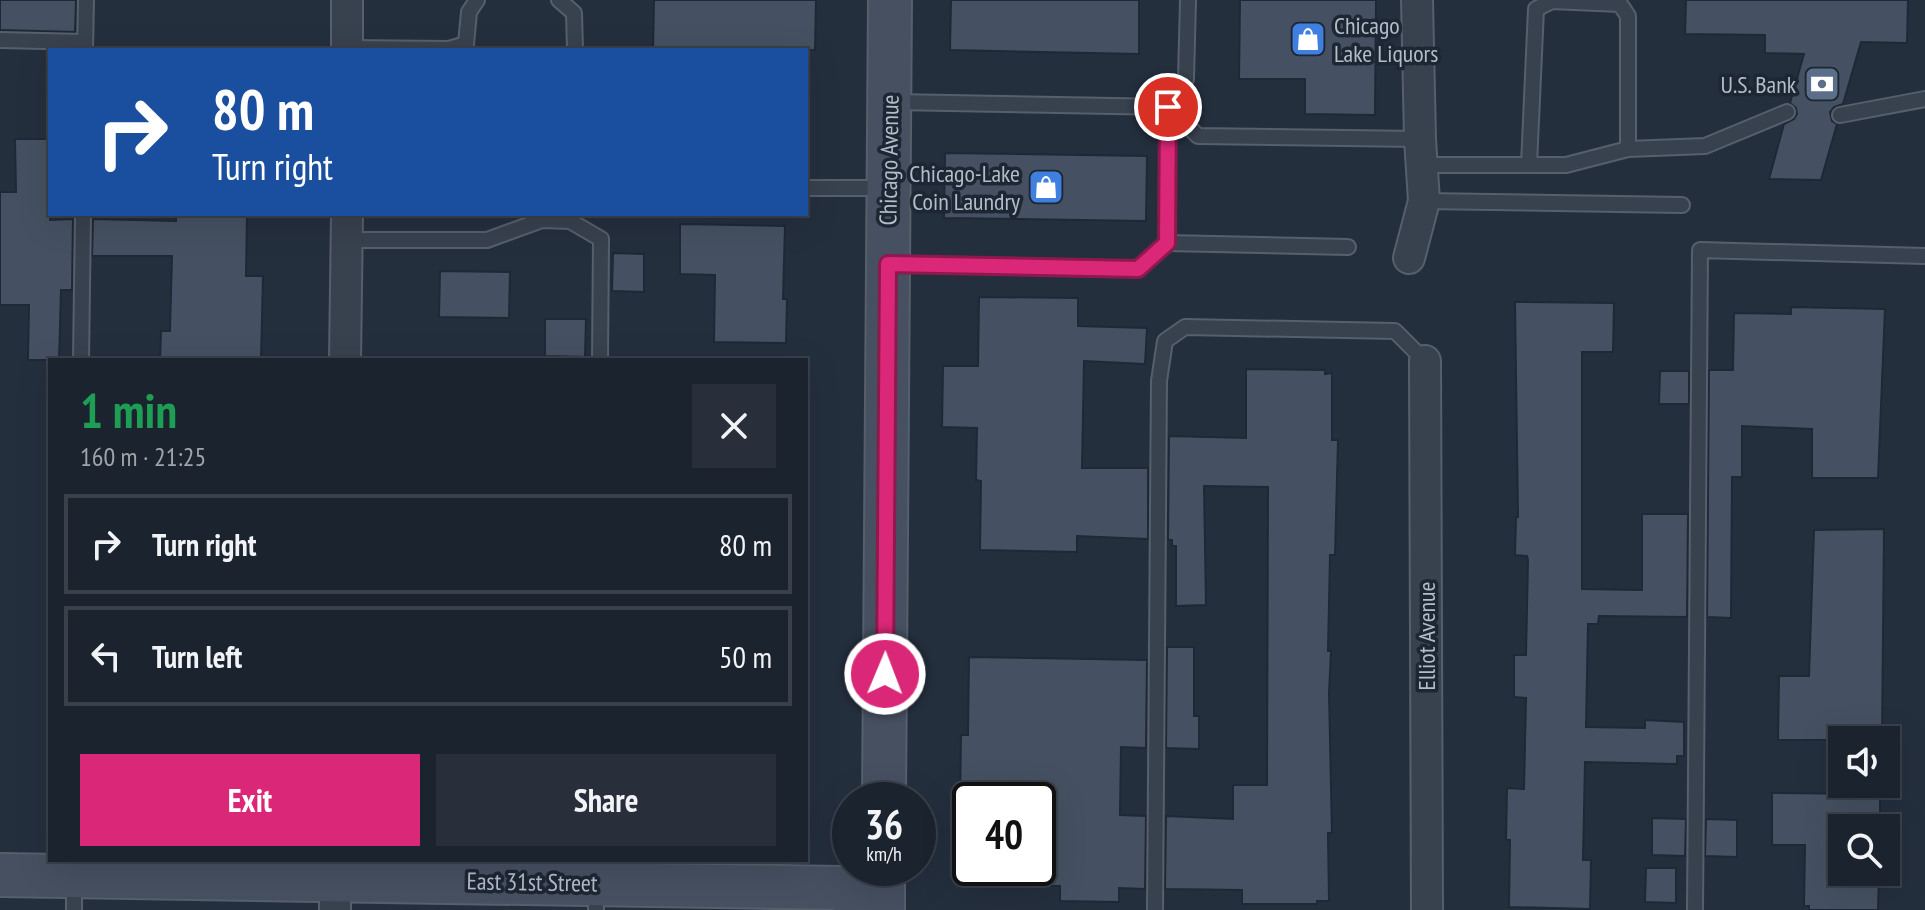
<!DOCTYPE html>
<html lang="en">
<head>
<meta charset="utf-8">
<style>
	body { margin:0; font-family:"PT Sans Narrow",sans-serif; background:#282f3a; color:#f1f3f6; height:100vh; display:flex; flex-direction:column; font-size:30px; white-space:nowrap }
	* { box-sizing:border-box; margin:0 }
	p { font-size:26px; color:#a0a4aa }
	.icon { flex:none; width:44px; height:44px; fill:none; stroke:currentColor; stroke-width:2; stroke-linecap:round; stroke-linejoin:round }
	.map { position:relative; flex:1; overflow:hidden }
	.panel { position:absolute; left:48px; top:358px; width:760px; height:504px; display:flex; flex-direction:column; background:#1b232e; border-radius:0px; box-shadow:0 8px 32px #0002,0 0 0 2px #39404a }
	.panel>* { flex:none }
	.guide { position:absolute; left:48px; top:48px; width:760px; height:168px; border-radius:0px; box-shadow:0 8px 32px #0002,0 0 0 2px #39404a; background:#1a4fa0; color:#fff; overflow:hidden }
	.fabs { position:absolute; left:1828px; top:726px; display:grid; gap:16px }
	.fabs a { display:grid; place-items:center; width:72px; height:72px; border-radius:0px; background:#1b232e; box-shadow:0 8px 32px #0002,0 0 0 2px #39404a; font-size:40px }
	.speed { position:absolute; left:832px; top:782px; display:flex; gap:16px; font-size:40px; font-weight:700; text-align:center }
	.speed>* { display:grid; place-content:center; width:104px; height:104px; border-radius:50%; background:#1b232e; box-shadow:0 8px 32px #0002,0 0 0 2px #39404a; line-height:1 }
	.speed small { font-size:20px; font-weight:400 }
	.speed .limit { border:4px solid #111; border-radius:12px; background:#fff; color:#111 }
	.pin { position:absolute; display:grid; place-items:center; width:68px; height:68px; color:#fff; margin:-34px; border:4px solid #fff; border-radius:50%; box-shadow:0 2px 8px #0007 }
	.me { position:absolute; width:88px; margin:-44px; rotate:1deg; stroke-linejoin:round; filter:drop-shadow(0 0 6px #0008) }
	.turn { display:flex; align-items:center; gap:28px; height:168px; padding:0 32px; font-size:36px }
	.turn .icon { width:104px; height:104px; stroke-width:2.5 }
	.turn b { display:block; font-size:56px; line-height:68px }
	.round { display:grid; place-items:center; flex:none; width:84px; height:84px; border-radius:0px; background:#282f3a }
	.overview { display:flex; align-items:center; justify-content:space-between; height:136px; padding:0 32px }
	h1 { font-size:48px; font-weight:700; line-height:60px; color:#1e9e55 }
	.cta { display:flex; gap:16px; margin-top:auto; padding:16px 32px }
	.cta a { flex:1; height:92px; border-radius:0px; background:#db2777; color:#fff; font-size:32px; font-weight:700; line-height:92px; text-align:center }
	.cta a+a { background:#282f3a; color:#f1f3f6 }
	ul { padding:0; list-style:none }
	li { display:flex; align-items:center; gap:24px; height:100px; margin:0 16px 12px; padding:0 16px; border:4px solid #39404a; border-radius:0px }
	li div { flex:1 }
	li b { display:block; font-size:30px }
	li em { font-style:normal }
	.map>svg:first-child { display:block }
	.building { fill:#455162; stroke:#1f2835; stroke-width:2 }
	.lines { fill:none; stroke-linecap:round; stroke-linejoin:round }
	.lane-casing { stroke:#565f6c; stroke-width:18 }
	.street-casing { stroke:#565f6c; stroke-width:34 }
	.secondary-casing { stroke:#565f6c; stroke-width:46 }
	.lane { stroke:#38414e; stroke-width:14 }
	.street { stroke:#38414e; stroke-width:30 }
	.secondary { stroke:#465061; stroke-width:42 }
	.route-casing { stroke:#8e194d; stroke-width:20 }
	.route { stroke:#db2777; stroke-width:14 }
	.labels { text-anchor:middle; dominant-baseline:central; stroke-width:7; stroke-linejoin:round; paint-order:stroke }
	.poi-label { font-size:24px; fill:#b4bcc9; stroke:#1d2633; text-anchor:end }
	.street-label { font-size:24px; fill:#b4bcc9; stroke:#1d2633 }
</style>
</head>
<body>
<div class="map">
<svg width="1925" height="910" viewBox="0 0 1925 910">
	<rect width="100%" height="100%" fill="#242f3e"/>
	<!-- building -->
	<g class="building">
		<polygon points="0,0 76,0 75,32 0,30"/>
		<polygon points="654,0 816,0 815,50 653,50"/>
		<polygon points="951,0 1139,0 1139,54 950,50"/>
		<polygon points="1240,0 1376,0 1375,115 1305,114 1305,79 1239,79"/>
		<polygon points="1686,0 1908,0 1907,43 1861,42 1843,104 1834,107 1830,112 1832,121 1837,124 1821,180 1769,179 1784,124 1794,119 1797,114 1796,108 1790,103 1804,54 1765,53 1765,35 1685,34"/>
		<polygon points="15,139 50,139 50,220 73,219 72,290 61,290 59,360 28,360 29,305 0,305 0,192 16,192"/>
		<polygon points="945,153 1147,156 1146,221 944,218"/>
		<polygon points="176,214 247,214 246,276 263,276 261,360 160,360 161,331 170,331 172,256 92,256 93,219 176,221"/>
		<polygon points="680,224 785,226 783,299 787,299 786,343 714,342 715,275 680,274"/>
		<polygon points="613,253 644,254 644,292 612,291"/>
		<polygon points="440,271 510,272 509,318 439,317"/>
		<polygon points="979,297 1078,298 1078,326 1147,328 1145,364 1084,361 1082,468 1148,468 1148,539 1077,536 1077,552 980,550 981,481 976,480 977,428 942,427 943,366 978,366"/>
		<polygon points="1515,302 1614,303 1613,352 1582,352 1582,589 1642,590 1642,514 1688,514 1687,617 1599,616 1598,624 1588,624 1586,727 1645,728 1645,720 1684,722 1684,756 1677,756 1677,764 1585,762 1583,860 1591,860 1590,909 1509,907 1510,840 1506,840 1507,788 1524,789 1526,698 1514,697 1514,655 1526,655 1528,560 1527,556 1515,555 1516,517 1518,517"/>
		<polygon points="1791,307 1885,309 1878,478 1812,478 1812,429 1742,426 1742,477 1732,477 1731,618 1707,617 1709,370 1733,370 1734,313 1791,314"/>
		<polygon points="545,319 586,319 585,357 545,356"/>
		<polygon points="1246,369 1325,370 1325,374 1332,373 1332,440 1338,440 1335,555 1330,555 1328,651 1331,651 1329,693 1332,833 1328,833 1329,901 1317,901 1317,904 1242,904 1242,890 1165,889 1166,816 1233,819 1233,785 1267,785 1268,487 1204,486 1206,605 1176,606 1176,546 1172,546 1172,540 1168,540 1169,436 1246,438"/>
		<polygon points="1660,371 1689,371 1689,404 1659,404"/>
		<polygon points="1884,529 1882,740 1778,740 1779,676 1809,676 1814,530"/>
		<polygon points="1167,647 1194,647 1194,716 1199,716 1199,749 1166,748"/>
		<polygon points="969,657 1147,660 1146,748 1121,747 1120,815 1146,816 1145,889 1119,888 1119,902 1060,901 1060,886 1038,886 1038,800 960,800 961,735 968,735"/>
		<polygon points="1772,793 1869,794 1869,798 1880,798 1880,828 1842,828 1842,872 1879,872 1878,910 1809,910 1809,906 1804,906 1805,845 1772,845"/>
		<polygon points="1652,818 1686,819 1685,856 1652,855"/>
		<polygon points="1706,819 1737,820 1737,857 1705,856"/>
		<polygon points="1646,868 1676,868 1676,903 1645,902"/>
	</g>
	<g class="lines">
		<defs>
			<g id="lane">
				<polyline points="559,0 574,13 575,50"/>
				<polyline points="1188,0 1186,79 1168,107 1198,136 1420,139"/>
				<polyline points="0,40 85,42"/>
				<polyline points="466,44 469,12 477,0"/>
				<polyline points="347,48 449,49 466,44 466,50"/>
				<polyline points="85,50 86,0"/>
				<polyline points="894,102 1168,107 1167,243 1348,247"/>
				<polyline points="1840,115 1925,99"/>
				<polyline points="1422,165 1566,165 1628,149 1705,146 1787,112"/>
				<polyline points="1529,165 1536,9 1552,1 1620,4 1628,16 1628,149"/>
				<polyline points="806,188 886,188"/>
				<polyline points="1424,201 1682,205"/>
				<polyline points="347,240 487,240 542,220 570,221 601,239 600,360"/>
				<polyline points="893,264 1138,269 1167,243"/>
				<polyline points="81,360 83,214"/>
				<polyline points="74,910 74,880"/>
				<polyline points="596,910 596,860"/>
				<polyline points="1155,910 1159,381 1165,341 1185,327 1395,331 1425,361"/>
				<polyline points="1695,910 1700,250 1925,256"/>
			</g>
			<g id="street">
				<polyline points="347,0 347,50"/>
				<polyline points="1409,258 1424,201 1420,139 1417,0"/>
				<polyline points="345,360 347,214"/>
				<polyline points="1425,361 1427,910"/>
				<polyline points="335,910 335,862"/>
			</g>
			<g id="secondary">
				<polyline points="884,800 890,0"/>
				<polyline points="0,875 842,888 862,910"/>
				<polyline points="883,910 883,868"/>
			</g>
		</defs>
		<!-- lane casing -->
		<use href="#lane" class="lane-casing"/>
		<!-- street casing -->
		<use href="#street" class="street-casing"/>
		<!-- secondary casing -->
		<use href="#secondary" class="secondary-casing"/>
		<!-- lane -->
		<use href="#lane" class="lane"/>
		<!-- street -->
		<use href="#street" class="street"/>
		<!-- secondary -->
		<use href="#secondary" class="secondary"/>
	</g>
	<g class="lines">
		<defs>
			<polyline id="route" points="885,674 888,264 1138,269 1167,243 1168,107"/>
		</defs>
		<!-- route casing -->
		<use href="#route" class="route-casing"/>
		<!-- route -->
		<use href="#route" class="route"/>
	</g>
	<!-- icons -->
	<defs>
		<symbol id="shop-square" viewBox="-11 -11 22 22"><rect x="-9" y="-9" width="18" height="18" rx="4" fill="#3f7fe0" stroke="#1d2633"/><path d="M-5-2.5h2.3a2.7 3.5 0 0 1 5.4 0H5L5.5 6h-11ZM-1.5-2.5h3a1.5 2.3 0 0 0-3 0Z" fill="#fff"/></symbol>
		<symbol id="bank-square" viewBox="-11 -11 22 22"><rect x="-9" y="-9" width="18" height="18" rx="4" fill="#5c6f8a" stroke="#1d2633"/><path d="M-6-4H6V4H-6ZM0-2.3a2.3 2.3 0 1 0 0 4.6a2.3 2.3 0 1 0 0-4.6Z" fill="#fff"/></symbol>
	</defs>
	<g fill-rule="evenodd">
		<use href="#shop-square" x="1288" y="19" width="40" height="40"/>
		<use href="#bank-square" x="1802" y="64" width="40" height="40"/>
		<use href="#shop-square" x="1026" y="167" width="40" height="40"/>
	</g>
	<g class="labels">
		<!-- poi labels -->
		<g class="poi-label">
			<text x="1334" y="25" text-anchor="start">Chicago<tspan x="1334" dy="28">Lake Liquors</tspan></text>
			<text x="1796" y="84">U.S. Bank</text>
			<text x="1020" y="173">Chicago-Lake<tspan x="1020" dy="28">Coin Laundry</tspan></text>
		</g>
		<!-- street labels -->
		<g class="street-label">
			<text transform="translate(889 160) rotate(-89)">Chicago Avenue</text>
			<text transform="translate(1426 636) rotate(-90)">Elliot Avenue</text>
			<text transform="translate(532 882) rotate(1)">East 31st Street</text>
		</g>
	</g>
</svg>
<div class="fabs">
<a><svg class="icon" aria-label="sound" viewBox="0 0 24 24"><path d="M4 9h4l5-4v14l-5-4H4zM17 9q2 3 0 6"/></svg></a>
<a><svg class="icon" aria-label="search" viewBox="0 0 24 24"><circle cx="10" cy="10" r="6"/><path d="M15 15l6 6"/></svg></a>
</div>
<div class="speed"><div>36<small>km/h</small></div><div class="limit">40</div></div>
<div class="pin" style="left:1168px;top:107px;background:#d93025"><svg class="icon" aria-label="arrive" viewBox="0 0 24 24"><path d="M6 21V4h12l-3 4 3 4H6"/></svg></div>
<svg class="me" style="left:885px;top:674px" viewBox="-20 -20 40 40"><circle r="17" fill="#db2777" stroke="#fff" stroke-width="3"/><path d="M0-11L8 9 0 5-8 9z" fill="#fff"/></svg>
<div class="guide">
<div class="turn"><svg class="icon" aria-label="right" viewBox="0 0 24 24"><path d="M7 20v-9h11M14 6l5 5-5 5"/></svg><div><b>80 m</b>Turn right</div></div>
</div>
<section class="panel">
<div class="overview"><div><h1>1 min</h1><p>160 m · 21:25</p></div><a class="round"><svg class="icon" aria-label="close" viewBox="0 0 24 24"><path d="M6 6l12 12M18 6L6 18"/></svg></a></div>
<ul>
<li><svg class="icon" aria-label="right" viewBox="0 0 24 24"><path d="M7 20v-9h11M14 6l5 5-5 5"/></svg><div><b>Turn right</b></div><em>80 m</em></li>
<li><svg class="icon" aria-label="left" viewBox="0 0 24 24"><path d="M17 20v-9H6M10 6l-5 5 5 5"/></svg><div><b>Turn left</b></div><em>50 m</em></li>
</ul>
<div class="cta"><a>Exit</a><a>Share</a></div>
</section>
</div>
</body>
</html>
